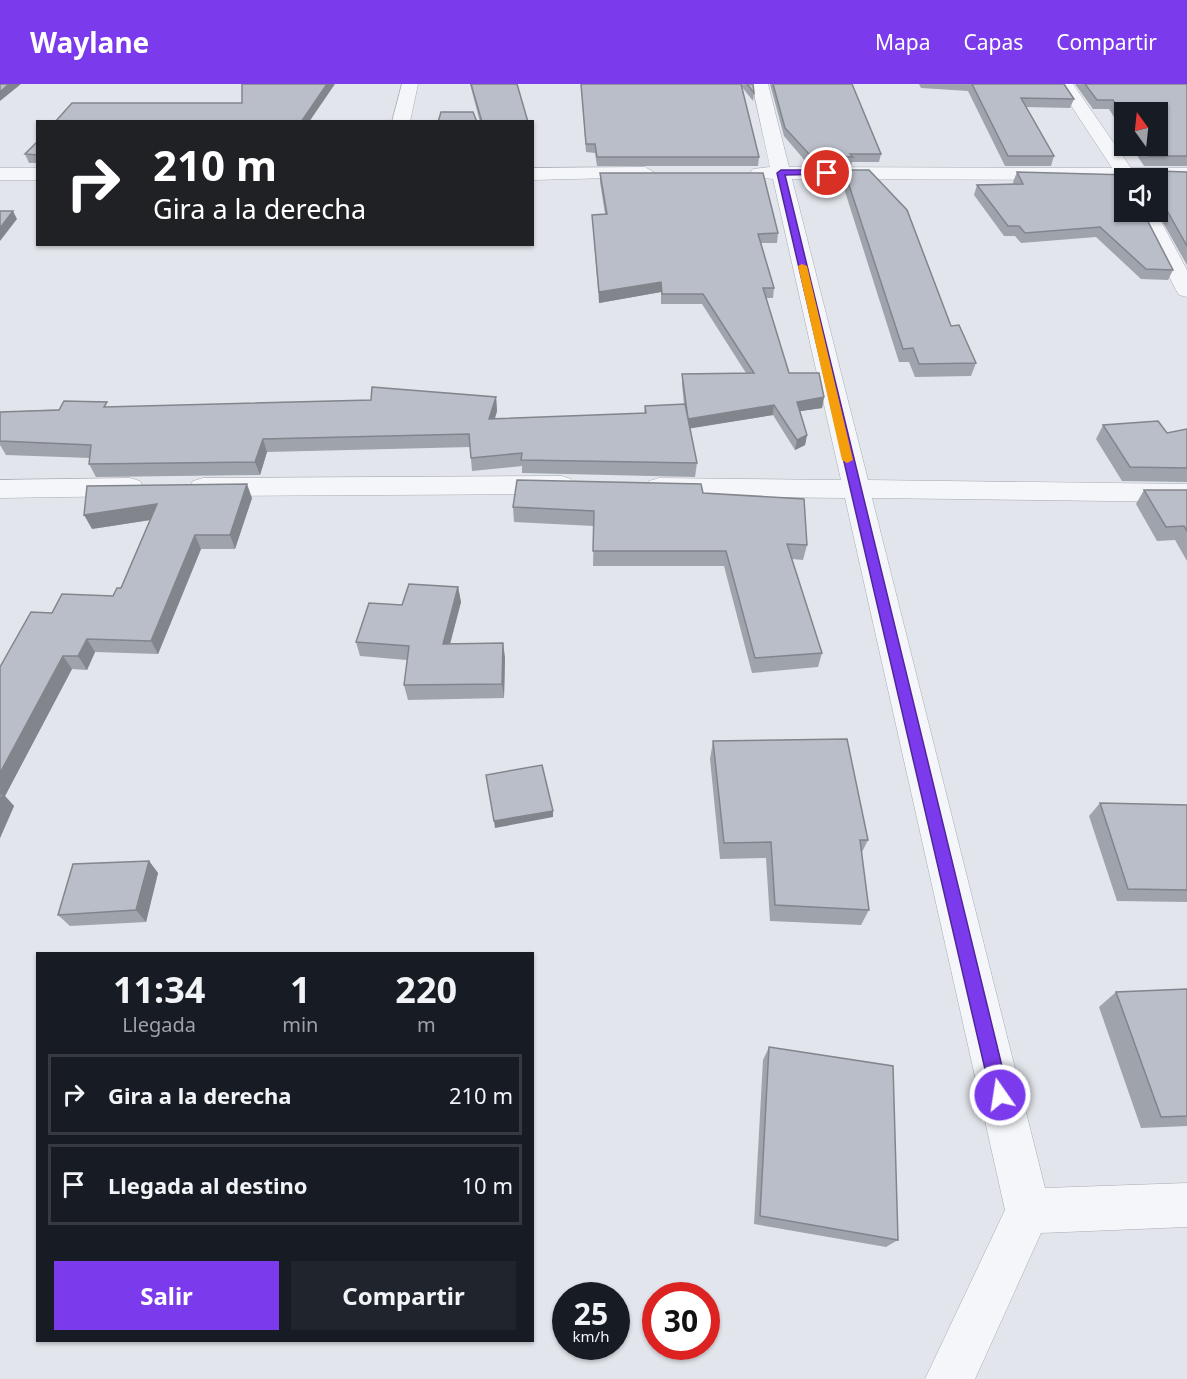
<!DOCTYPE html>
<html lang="es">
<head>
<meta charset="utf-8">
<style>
	body { margin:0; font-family:"Noto Sans",sans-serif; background:#20242c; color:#f1f3f6; height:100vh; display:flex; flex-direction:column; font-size:22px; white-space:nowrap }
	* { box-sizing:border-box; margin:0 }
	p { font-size:20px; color:#9ea1a6 }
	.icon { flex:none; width:33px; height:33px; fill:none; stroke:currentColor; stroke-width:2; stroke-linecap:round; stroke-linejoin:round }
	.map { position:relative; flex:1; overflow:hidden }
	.panel { position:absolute; left:36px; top:868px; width:498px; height:390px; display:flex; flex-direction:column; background:#171b24; border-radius:0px; box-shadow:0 2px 4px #0004 }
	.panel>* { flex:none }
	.banner { position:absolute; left:36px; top:36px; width:498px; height:126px; border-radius:0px; box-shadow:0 2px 4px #0004; background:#202124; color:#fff; overflow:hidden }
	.needle { width:39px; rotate:345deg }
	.buttons { position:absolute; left:1114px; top:18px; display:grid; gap:12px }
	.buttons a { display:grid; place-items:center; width:54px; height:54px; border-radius:0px; background:#171b24; box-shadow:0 2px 4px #0004; font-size:30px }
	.speed { position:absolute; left:552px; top:1198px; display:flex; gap:12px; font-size:30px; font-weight:700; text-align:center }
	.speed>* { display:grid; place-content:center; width:78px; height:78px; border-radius:50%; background:#171b24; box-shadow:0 2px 4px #0004; line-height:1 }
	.speed small { font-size:15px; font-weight:400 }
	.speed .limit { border:9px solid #d22; background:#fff; color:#111 }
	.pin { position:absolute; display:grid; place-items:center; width:51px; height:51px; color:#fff; margin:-26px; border:3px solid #fff; border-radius:50%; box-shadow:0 2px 6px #0007 }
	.me { position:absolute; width:66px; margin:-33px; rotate:347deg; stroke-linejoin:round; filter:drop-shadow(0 0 4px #0008) }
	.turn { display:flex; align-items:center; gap:21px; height:126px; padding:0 18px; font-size:27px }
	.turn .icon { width:78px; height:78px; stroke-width:2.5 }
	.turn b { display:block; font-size:42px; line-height:51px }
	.eta { display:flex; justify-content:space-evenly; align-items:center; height:102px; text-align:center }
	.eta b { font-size:36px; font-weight:700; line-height:42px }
	.action { display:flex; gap:12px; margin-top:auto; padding:12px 18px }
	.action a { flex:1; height:69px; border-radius:0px; background:#7c3aed; color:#fff; font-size:24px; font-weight:700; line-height:69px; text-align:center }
	.action a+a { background:#20242c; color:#f1f3f6 }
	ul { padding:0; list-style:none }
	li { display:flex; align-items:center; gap:18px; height:81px; margin:0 12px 9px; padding:0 6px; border:3px solid #363941; border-radius:0px }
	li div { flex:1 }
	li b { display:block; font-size:22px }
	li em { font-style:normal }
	header { display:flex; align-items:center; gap:36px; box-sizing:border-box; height:84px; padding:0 30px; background:#7c3aed; color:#fff }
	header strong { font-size:28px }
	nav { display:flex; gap:33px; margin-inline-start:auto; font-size:21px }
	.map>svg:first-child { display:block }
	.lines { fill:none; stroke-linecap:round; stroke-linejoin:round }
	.minor-casing { stroke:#a7acb5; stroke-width:1 }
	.minor { fill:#f5f6f9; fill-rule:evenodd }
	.wall { fill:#9fa3ac }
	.shaded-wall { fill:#82858c }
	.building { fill:#b9bec8; stroke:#82858c; stroke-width:1.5 }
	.route { fill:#7c3aed; stroke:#51269a; stroke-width:1.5 }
	.slow { fill:#f59e0b }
</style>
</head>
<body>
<header>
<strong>Waylane</strong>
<nav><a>Mapa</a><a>Capas</a><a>Compartir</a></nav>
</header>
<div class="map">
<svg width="1187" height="1295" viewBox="0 0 1187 1295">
	<rect width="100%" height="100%" fill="#e2e5eb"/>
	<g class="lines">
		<defs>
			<g id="minor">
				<polygon points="402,0 418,0 410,38 392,38"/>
				<polygon points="752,0 768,0 789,83 1112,84 1057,0 1073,0 1131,84 1187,84 1187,96 1125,94 1125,99 1119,96 792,95 868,396 1187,400 1187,418 872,414 1045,1104 1187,1099 1187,1143 1041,1149 975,1295 925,1295 1005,1126 845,414 659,412 649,409 646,403 649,397 659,394 841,396 773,95 753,93 750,89 753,85 770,83"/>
				<polygon points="645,83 655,89 652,93 532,96 532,84"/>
				<rect x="0" y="84" width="38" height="12"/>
				<polygon points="1136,128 1156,128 1187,186 1187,213 1179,211 1176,206"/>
				<polygon points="562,392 571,395 575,401 571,407 562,410 203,412 193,409 190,403 193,397 203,394"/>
				<polygon points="130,394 140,397 143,403 140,409 130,412 0,414 0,396"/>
			</g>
		</defs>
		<!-- minor casing -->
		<use href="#minor" class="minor-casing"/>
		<!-- minor -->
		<use href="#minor" class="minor"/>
	</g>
	<!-- wall -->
	<g class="wall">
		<polygon points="470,0 517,0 528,38 480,38"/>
		<polygon points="581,0 753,0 754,9 753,17 742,3 759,73 758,82 597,82 595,69 586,68"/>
		<polygon points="770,0 852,0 881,70 879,78 852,78 851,82 807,79 784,52"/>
		<polygon points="919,0 1064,0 1074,15 1070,24 1026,23 1054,72 1051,82 1005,82 968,7 921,4"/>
		<polygon points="1075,0 1187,0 1187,82 1144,82 1131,62 1158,62 1125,28 1125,51 1109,25 1093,25"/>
		<polygon points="38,57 38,79 29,79 25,70"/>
		<polygon points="844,86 976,279 971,292 915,293 909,278 899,278 842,98"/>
		<polygon points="1158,87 1187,88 1187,181 1157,128 1158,128 1158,94 1125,94 1173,186 1168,196 1141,195 1096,153 1021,159 1015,152 1004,152 974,111 977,101 1014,100 1013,98 1017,88 1130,91 1156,91"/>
		<polygon points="600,89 778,149 777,159 761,159 774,204 773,214 766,214 789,289 824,313 822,324 800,327 807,351 805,361 795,366 773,331 690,344 697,379 695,393 522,389 522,382 472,387 470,363 267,368 260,391 96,393 89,380 90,374 6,371 0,361 0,328 110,323 496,313 497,327 495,335 644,329 645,322 684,321 682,300 682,290 746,289 702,220 661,220 661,208 599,219 592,131 605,130 600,98"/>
		<polygon points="1103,341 1167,349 1187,345 1187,398 1122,397 1096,355"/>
		<polygon points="1144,406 1187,406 1187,477 1175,456 1157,457 1136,420"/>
		<polygon points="703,409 807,461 803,476 792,475 822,569 818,583 752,589 724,482 593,482 594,442 514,438 513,423"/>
		<polygon points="252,414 235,465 201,465 158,570 95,568 87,586 72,585 5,712 14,722 0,754 0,583 52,529 113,512 121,504 150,436 92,445"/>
		<polygon points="458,503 461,518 450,560 505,573 504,614 408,616 404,601 407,576 360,572 356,558 402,521"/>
		<polygon points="713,657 868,756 861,770 869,826 861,841 770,837 766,774 720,775 710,675"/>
		<polygon points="1100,719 1187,721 1187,818 1117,817 1089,732"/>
		<polygon points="149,777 158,789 146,838 70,842 58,831"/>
		<polygon points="1187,905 1187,1042 1141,1044 1099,923 1116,908"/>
		<polygon points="769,963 898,1156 886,1163 754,1140 763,976"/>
	</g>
	<!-- shaded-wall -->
	<g class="shaded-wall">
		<polygon points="9,0 21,0 0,17 0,8"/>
		<polygon points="327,0 335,0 309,38 301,38"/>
		<polygon points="13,127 17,135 0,157 0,144"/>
		<polygon points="661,198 661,208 599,219 599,208"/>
		<polygon points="496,313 497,327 490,349 489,335"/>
		<polygon points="824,313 822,324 795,328 797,318"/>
		<polygon points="774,321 773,331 687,345 688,335"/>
		<polygon points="807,351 805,361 795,366 797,356"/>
		<polygon points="263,355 267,368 260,391 255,378"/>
		<polygon points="247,400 252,414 235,465 230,451"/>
		<polygon points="157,420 163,434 92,445 84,431"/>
		<polygon points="195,451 201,465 158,570 151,557"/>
		<polygon points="458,503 461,518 446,575 443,560"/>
		<polygon points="87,555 95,568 87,586 78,572"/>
		<polygon points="503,559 505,573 504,614 502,600"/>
		<polygon points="63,572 72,585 5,712 14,722 0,754 0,689"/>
		<polygon points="553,727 553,733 495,744 494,737"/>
		<polygon points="149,777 158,789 146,838 136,826"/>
	</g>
	<!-- building -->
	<g class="building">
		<polygon points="0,0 9,0 0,8"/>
		<polygon points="242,0 327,0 301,38 55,38 72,19 242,19"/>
		<polygon points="471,0 517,0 528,38 482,38"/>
		<polygon points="581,0 741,0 759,73 597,73 595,60 586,60"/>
		<polygon points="747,0 753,0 754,9"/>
		<polygon points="773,0 852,0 881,70 850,70 853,73 809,70 785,44"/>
		<polygon points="972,0 1064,0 1074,15 1021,14 1054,72 1008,72"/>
		<polygon points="1085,0 1187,0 1187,72 1148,72 1142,62 1158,62 1158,28 1125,28 1125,35 1113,16 1097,16"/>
		<polygon points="441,28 473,28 477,38 438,38"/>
		<polygon points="38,57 38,71 25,70"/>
		<polygon points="844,86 869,86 907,126 951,242 959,241 976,279 919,280 913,264 903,265"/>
		<polygon points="1158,87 1187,88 1187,162 1161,116 1158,116 1158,94 1125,94 1125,128 1143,128 1173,186 1146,185 1100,143 1025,149 1019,142 1008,142 977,101 1023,100 1017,88 1130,91 1160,91"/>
		<polygon points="600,89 763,89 778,149 758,150 774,204 763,204 789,289 819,289 824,313 797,318 807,351 797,356 774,321 688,335 682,290 754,289 703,210 662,210 661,198 599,208 592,131 607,130"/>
		<polygon points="0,127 13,127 0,144"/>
		<polygon points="372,303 496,313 489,335 646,329 645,322 685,320 697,379 521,376 522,369 471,374 469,350 263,355 255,378 89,380 91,361 0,357 0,328 59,326 64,317 107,318 104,323 371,316"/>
		<polygon points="1158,337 1167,349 1187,345 1187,384 1130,383 1103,341"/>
		<polygon points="517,396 701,400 703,409 804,415 807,461 787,460 822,569 755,574 726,467 593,467 594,427 513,423"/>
		<polygon points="247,400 230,451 195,451 151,557 87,555 78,572 63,572 0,689 0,583 31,528 52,529 62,510 113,512 117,504 121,504 157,420 84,431 87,402"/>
		<polygon points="1144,406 1187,406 1187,447 1184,442 1166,443"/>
		<polygon points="409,500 458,503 443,560 503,559 502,600 404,601 409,562 356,558 369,519 402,521"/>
		<polygon points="847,655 868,756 860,756 869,826 775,821 771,758 724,759 713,657"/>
		<polygon points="542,681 553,727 494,737 486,691"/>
		<polygon points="0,710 3,710 0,717"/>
		<polygon points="1100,719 1187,721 1187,806 1128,805"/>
		<polygon points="149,777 136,826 58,831 73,780"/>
		<polygon points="1187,905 1187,1032 1161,1033 1116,908"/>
		<polygon points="769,963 893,982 898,1156 760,1132"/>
	</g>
	<!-- route -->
	<polygon class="route" points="827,86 829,90 785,91 1009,1011 1006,1017 1000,1020 994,1017 991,1011 777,89 781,86"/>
	<!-- slow -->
	<polygon class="slow" points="802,180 807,182 853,376 847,379 842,376 798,182"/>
</svg>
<div class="buttons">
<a><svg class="needle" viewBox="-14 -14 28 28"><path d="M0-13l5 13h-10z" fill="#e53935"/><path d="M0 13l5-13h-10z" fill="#9ea1a6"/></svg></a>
<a><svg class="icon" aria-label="sound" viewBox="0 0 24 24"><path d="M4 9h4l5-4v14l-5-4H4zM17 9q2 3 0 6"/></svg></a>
</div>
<div class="speed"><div>25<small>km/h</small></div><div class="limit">30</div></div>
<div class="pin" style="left:827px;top:89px;background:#d93025"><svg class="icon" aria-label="arrive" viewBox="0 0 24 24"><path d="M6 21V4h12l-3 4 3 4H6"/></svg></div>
<svg class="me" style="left:1000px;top:1011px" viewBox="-20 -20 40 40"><circle r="17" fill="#7c3aed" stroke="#fff" stroke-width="3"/><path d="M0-11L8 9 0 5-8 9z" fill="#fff"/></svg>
<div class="banner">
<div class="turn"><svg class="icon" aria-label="right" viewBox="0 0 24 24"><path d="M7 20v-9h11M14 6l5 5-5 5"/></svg><div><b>210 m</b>Gira a la derecha</div></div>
</div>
<section class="panel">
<div class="eta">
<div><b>11:34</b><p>Llegada</p></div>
<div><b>1</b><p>min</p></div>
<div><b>220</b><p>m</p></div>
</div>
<ul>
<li><svg class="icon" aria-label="right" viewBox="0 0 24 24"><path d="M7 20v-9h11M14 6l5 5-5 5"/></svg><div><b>Gira a la derecha</b></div><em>210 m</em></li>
<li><svg class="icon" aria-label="arrive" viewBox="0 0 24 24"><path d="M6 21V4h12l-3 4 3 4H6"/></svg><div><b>Llegada al destino</b></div><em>10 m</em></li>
</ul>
<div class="action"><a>Salir</a><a>Compartir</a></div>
</section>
</div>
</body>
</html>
